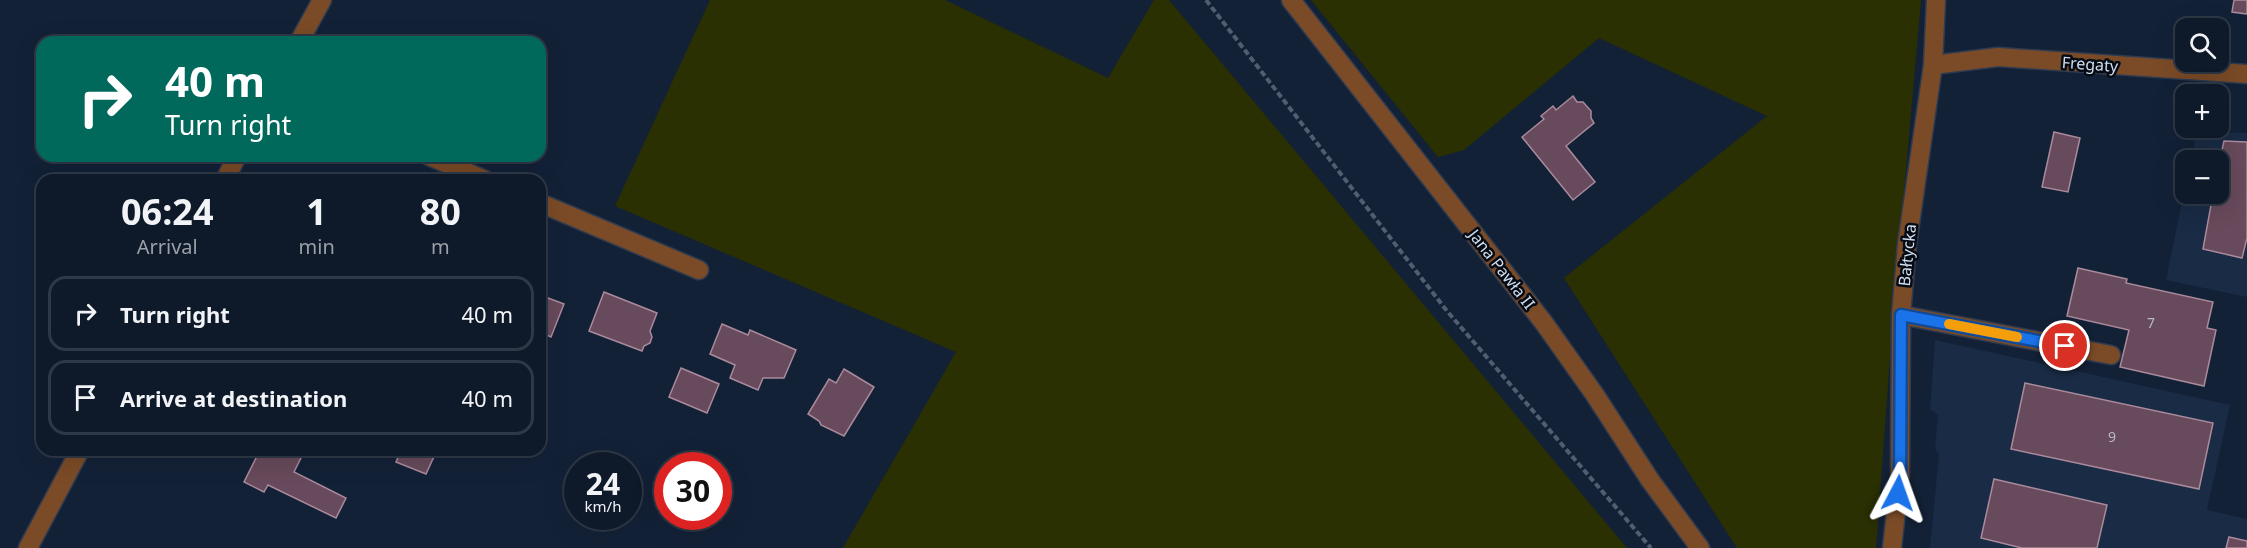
<!DOCTYPE html>
<html lang="en">
<head>
<meta charset="utf-8">
<style>
	body { margin:0; font-family:"Noto Sans",sans-serif; background:#172231; color:#f1f3f6; height:100vh; display:flex; flex-direction:column; font-size:22px; white-space:nowrap }
	* { box-sizing:border-box; margin:0 }
	p { font-size:20px; color:#9ba0a8 }
	.icon { flex:none; width:33px; height:33px; fill:none; stroke:currentColor; stroke-width:2; stroke-linecap:round; stroke-linejoin:round }
	.map { position:relative; flex:1; overflow:hidden }
	.drawer { position:absolute; left:36px; top:174px; width:510px; height:282px; display:flex; flex-direction:column; background:#0e1929; border-radius:18px; box-shadow:0 6px 24px #0002,0 0 0 2px #2e3846 }
	.drawer>* { flex:none }
	.guide { position:absolute; left:36px; top:36px; width:510px; height:126px; border-radius:18px; box-shadow:0 6px 24px #0002,0 0 0 2px #2e3846; background:#00695c; color:#fff; overflow:hidden }
	.tools { position:absolute; left:2175px; top:18px; display:grid; gap:12px }
	.tools a { display:grid; place-items:center; width:54px; height:54px; border-radius:12px; background:#0e1929; box-shadow:0 6px 24px #0002,0 0 0 2px #2e3846; font-size:30px }
	.speed { position:absolute; left:564px; top:452px; display:flex; gap:12px; font-size:30px; font-weight:700; text-align:center }
	.speed>* { display:grid; place-content:center; width:78px; height:78px; border-radius:50%; background:#0e1929; box-shadow:0 6px 24px #0002,0 0 0 2px #2e3846; line-height:1 }
	.speed small { font-size:15px; font-weight:400 }
	.speed .limit { border:9px solid #d22; background:#fff; color:#111 }
	.pin { position:absolute; display:grid; place-items:center; width:51px; height:51px; color:#fff; margin:-26px; border:3px solid #fff; border-radius:50%; box-shadow:0 2px 6px #0007 }
	.me { position:absolute; width:66px; margin:-33px; rotate:4deg; stroke-linejoin:round; filter:drop-shadow(0 0 4px #0008) }
	.turn { display:flex; align-items:center; gap:21px; height:126px; padding:0 30px; font-size:27px }
	.turn .icon { width:78px; height:78px; stroke-width:2.5 }
	.turn b { display:block; font-size:42px; line-height:51px }
	.eta { display:flex; justify-content:space-evenly; align-items:center; height:102px; text-align:center }
	.eta b { font-size:36px; font-weight:700; line-height:42px }
	ul { padding:0; list-style:none }
	li { display:flex; align-items:center; gap:18px; height:75px; margin:0 12px 9px; padding:0 18px; border:3px solid #2e3846; border-radius:18px }
	li div { flex:1 }
	li b { display:block; font-size:22px }
	li em { font-style:normal }
	.map>svg:first-child { display:block }
	.built { fill:#192b45 }
	.green { fill:#2a3001 }
	.building { fill:#674a5b; stroke:#aa8a9c; stroke-width:1.5 }
	.lines { fill:none; stroke-linecap:round; stroke-linejoin:round }
	.minor-casing { stroke:#2e3b50; stroke-width:21 }
	.path { stroke:#515e72; stroke-width:4; stroke-dasharray:6 3; stroke-linecap:butt }
	.minor { stroke:#7b4b27; stroke-width:18 }
	.route-casing { stroke:#114b97; stroke-width:15 }
	.route { stroke:#1a73e8; stroke-width:10 }
	.slow { stroke:#f59e0b; stroke-width:10 }
	.labels { text-anchor:middle; dominant-baseline:central; stroke-width:5; stroke-linejoin:round; paint-order:stroke }
	.number-label { font-size:14px; fill:#b8b9c8 }
	.street-label { font-size:16px; fill:#d3deed; stroke:#050b15 }
</style>
</head>
<body>
<div class="map">
<svg width="2247" height="548" viewBox="0 0 2247 548">
	<rect width="100%" height="100%" fill="#132137"/>
	<!-- built -->
	<g class="built">
		<polygon points="2197,132 2247,133 2247,297 2166,280 2185,187 2186,194 2218,194 2218,160 2191,160"/>
		<polygon points="1935,340 2230,405 2207,510 2247,519 2247,548 1930,548 1939,454 1935,448 1938,415 1930,409"/>
	</g>
	<!-- green -->
	<g class="green">
		<polygon points="710,0 945,0 1108,78 1154,0 1169,0 1627,548 843,548 956,352 615,206"/>
		<polygon points="1311,0 1921,0 1893,317 1876,548 1737,548 1564,278 1767,116 1599,38 1464,150 1438,157"/>
	</g>
	<!-- building -->
	<g class="building">
		<polygon points="2234,0 2247,0 2247,14 2232,12"/>
		<polygon points="1573,96 1577,102 1583,102 1591,111 1591,118 1594,123 1566,146 1595,182 1573,200 1522,137 1544,119 1541,116 1553,106 1556,110"/>
		<polygon points="2054,132 2080,138 2068,192 2042,187"/>
		<polygon points="2224,141 2247,142 2247,238 2242,258 2203,249 2213,194 2218,194 2218,168"/>
		<polygon points="2078,268 2127,279 2126,283 2213,302 2207,328 2216,330 2204,386 2120,367 2129,330 2067,316"/>
		<polygon points="604,292 657,313 650,331 652,337 650,343 644,346 642,351 589,331"/>
		<polygon points="540,295 564,304 551,337 540,332"/>
		<polygon points="722,324 748,335 750,330 796,350 784,378 763,378 758,390 730,378 735,365 710,354"/>
		<polygon points="681,368 719,384 707,413 669,397"/>
		<polygon points="844,369 874,387 844,436 821,425 819,421 808,414 829,379 836,383"/>
		<polygon points="2025,383 2213,423 2199,489 2011,449"/>
		<polygon points="260,450 305,450 294,472 346,498 336,518 268,485 264,492 244,482"/>
		<polygon points="401,450 437,450 426,474 396,462"/>
		<polygon points="1994,479 2107,505 2097,548 2022,548 1981,538"/>
		<polygon points="2229,537 2247,541 2247,548 2226,548"/>
	</g>
	<g class="lines">
		<defs>
			<g id="minor">
				<polyline points="1291,0 1544,323 1595,395 1650,480 1700,548"/>
				<polyline points="299,42 322,0"/>
				<polyline points="1933,65 1998,57 2247,74"/>
				<polyline points="429,156 485,180"/>
				<polyline points="225,180 237,156"/>
				<polyline points="540,203 699,270"/>
				<polyline points="1901,315 2111,355"/>
				<polyline points="28,548 80,450"/>
				<polyline points="1892,548 1900,475 1901,315 1907,244 1933,65 1936,0"/>
			</g>
		</defs>
		<!-- minor casing -->
		<use href="#minor" class="minor-casing"/>
		<!-- path -->
		<polyline class="path" points="1206,0 1447,311 1651,548"/>
		<!-- minor -->
		<use href="#minor" class="minor"/>
	</g>
	<g class="lines">
		<defs>
			<polyline id="route" points="1898,493 1900,475 1901,315 2065,346"/>
		</defs>
		<!-- route casing -->
		<use href="#route" class="route-casing"/>
		<!-- route -->
		<use href="#route" class="route"/>
		<!-- slow -->
		<polyline class="slow" points="1949,324 2017,337"/>
	</g>
	<g class="labels">
		<!-- number labels -->
		<g class="number-label">
			<text x="2151" y="322">7</text>
			<text x="2112" y="436">9</text>
		</g>
		<!-- street labels -->
		<g class="street-label">
			<text transform="translate(2090 64) rotate(4)">Fregaty</text>
			<text transform="translate(1907 255) rotate(-84)">Bałtycka</text>
			<text transform="translate(1502 269) rotate(52)">Jana Pawła II</text>
		</g>
	</g>
</svg>
<div class="tools">
<a><svg class="icon" aria-label="search" viewBox="0 0 24 24"><circle cx="10" cy="10" r="6"/><path d="M15 15l6 6"/></svg></a>
<a>+</a>
<a>−</a>
</div>
<div class="speed"><div>24<small>km/h</small></div><div class="limit">30</div></div>
<div class="pin" style="left:2065px;top:346px;background:#d93025"><svg class="icon" aria-label="arrive" viewBox="0 0 24 24"><path d="M6 21V4h12l-3 4 3 4H6"/></svg></div>
<svg class="me" style="left:1898px;top:493px" viewBox="-20 -20 40 40"><path d="M0-17L14 15 0 8-14 15z" fill="#1a73e8" stroke="#fff" stroke-width="4"/></svg>
<div class="guide">
<div class="turn"><svg class="icon" aria-label="right" viewBox="0 0 24 24"><path d="M7 20v-9h11M14 6l5 5-5 5"/></svg><div><b>40 m</b>Turn right</div></div>
</div>
<section class="drawer">
<div class="eta">
<div><b>06:24</b><p>Arrival</p></div>
<div><b>1</b><p>min</p></div>
<div><b>80</b><p>m</p></div>
</div>
<ul>
<li><svg class="icon" aria-label="right" viewBox="0 0 24 24"><path d="M7 20v-9h11M14 6l5 5-5 5"/></svg><div><b>Turn right</b></div><em>40 m</em></li>
<li><svg class="icon" aria-label="arrive" viewBox="0 0 24 24"><path d="M6 21V4h12l-3 4 3 4H6"/></svg><div><b>Arrive at destination</b></div><em>40 m</em></li>
</ul>
</section>
</div>
</body>
</html>
